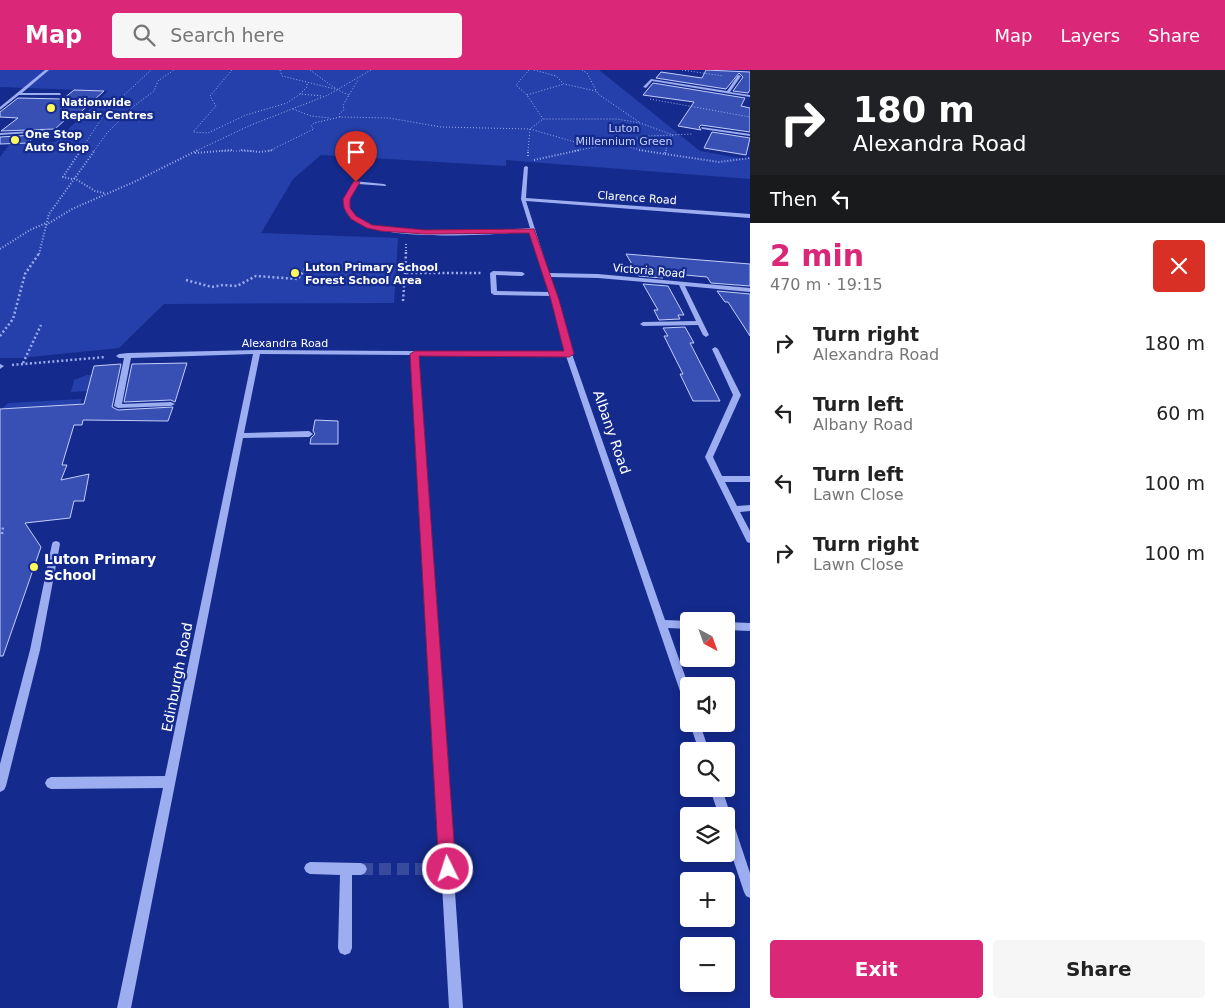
<!DOCTYPE html>
<html lang="en">
<head>
<meta charset="utf-8">
<style>
	body { margin:0; font-family:"DejaVu Sans",sans-serif; background:#f6f6f6; color:#222; height:100vh; display:flex; flex-direction:column; font-size:19px; white-space:nowrap }
	* { box-sizing:border-box; margin:0 }
	p { font-size:16px; color:#767676 }
	.icon { flex:none; width:28px; height:28px; fill:none; stroke:currentColor; stroke-width:2; stroke-linecap:round; stroke-linejoin:round }
	.map { position:relative; flex:1; overflow:hidden }
	.drawer { display:flex; flex-direction:column; background:#fff; width:475px }
	.drawer>* { flex:none }
	.top-card { background:#202124; color:#fff; overflow:hidden }
	.needle { width:32px; rotate:139deg }
	.tools { position:absolute; left:680px; top:542px; display:grid; gap:10px }
	.tools a { display:grid; place-items:center; width:55px; height:55px; border-radius:5px; background:#fff; box-shadow:0 2px 8px #0003; font-size:25px }
	.pin { position:absolute; display:grid; place-items:center; width:42px; height:42px; color:#fff; margin:-51px -21px; border-radius:50% 50% 50% 0; rotate:-45deg; box-shadow:0 0 5px #0007 }
	.pin .icon { rotate:45deg }
	.me { position:absolute; width:55px; margin:-28px; rotate:356deg; stroke-linejoin:round; filter:drop-shadow(0 0 4px #0008) }
	.turn { display:flex; align-items:center; gap:18px; height:105px; padding:0 20px; font-size:22px }
	.turn .icon { width:65px; height:65px; stroke-width:2.5 }
	.turn b { display:block; font-size:35px; line-height:42px }
	.then { display:flex; align-items:center; height:48px; padding:0 20px; background:#0003; gap:10px; font-size:19px }
	.round { display:grid; place-items:center; flex:none; width:52px; height:52px; border-radius:5px; background:#f6f6f6 }
	.overview { display:flex; align-items:center; justify-content:space-between; height:85px; padding:0 20px }
	h1 { font-size:30px; font-weight:700; line-height:38px; color:#db2777 }
	.primary-button { display:flex; gap:10px; margin-top:auto; padding:10px 20px }
	.primary-button a { flex:1; height:58px; border-radius:5px; background:#db2777; color:#fff; font-size:20px; font-weight:700; line-height:58px; text-align:center }
	.primary-button a+a { background:#f6f6f6; color:#222 }
	ul { padding:0; list-style:none }
	li { display:flex; align-items:center; gap:15px; height:70px; padding:0 20px }
	li div { flex:1 }
	li b { display:block; font-size:19px }
	li em { font-style:normal }
	header { display:flex; align-items:center; gap:30px; box-sizing:border-box; height:70px; padding:0 25px; background:#db2777; color:#fff }
	header strong { font-size:24px }
	nav { display:flex; gap:28px; margin-inline-start:auto; font-size:18px }
	.search { width:350px; height:45px; background:#f6f6f6; display:flex; align-items:center; gap:12px; box-sizing:border-box; padding:0 18px; border-radius:5px; color:#767676; font-size:19px }
	main { display:flex; flex:1; min-height:0 }
	.map>svg:first-child { display:block }
	.green { fill:#2640ab }
	.building { fill:#3850b3; stroke:#c3cefc }
	.lines { fill:none; stroke-linecap:round; stroke-linejoin:round }
	.minor-tunnel { stroke:#374a9d; stroke-width:12; stroke-dasharray:12 6; stroke-linecap:butt }
	.path-far2 { stroke:#9cadf0; stroke-width:1; stroke-dasharray:1 2; stroke-linecap:butt }
	.path-far1 { stroke:#9cadf0; stroke-width:2; stroke-dasharray:1 2; stroke-linecap:butt }
	.path { stroke:#9cadf0; stroke-width:2.5; stroke-dasharray:2 2.5; stroke-linecap:butt }
	.minor { fill:#9cadf0; fill-rule:evenodd }
	.route { fill:#db2777; stroke:#8e194d }
	.poi-dot { fill:#fff95c; stroke:#142a8c; stroke-width:2 }
	.labels { text-anchor:middle; dominant-baseline:central; stroke-width:4.5; stroke-linejoin:round; paint-order:stroke }
	.far-poi-label { font-size:11px; font-weight:bold; fill:#fff; stroke:#142a8c; text-anchor:start }
	.far-park-label { font-size:11px; fill:#c3cefc; stroke:#142a8c }
	.far-street-label { font-size:11px; fill:#fff; stroke:#142a8c }
	.street-label { font-size:14px; fill:#fff; stroke:#142a8c }
	.poi-label { font-size:14px; font-weight:bold; fill:#fff; stroke:#142a8c; text-anchor:start }
</style>
</head>
<body>
<header>
<strong>Map</strong>
<div class="search"><svg class="icon" aria-label="search" viewBox="0 0 24 24"><circle cx="10" cy="10" r="6"/><path d="M15 15l6 6"/></svg>Search here</div>
<nav><a>Map</a><a>Layers</a><a>Share</a></nav>
</header>
<main>
<div class="map">
<svg width="750" height="938" viewBox="0 0 750 938">
	<rect width="100%" height="100%" fill="#142a8c"/>
	<!-- green -->
	<g class="green">
		<polygon points="0,0 599,0 700,81 744,89 750,88 750,109 506,90 506,96 321,85 293,109 261,163 398,168 394,233 164,234 119,278 20,288 0,288 0,87 9,75 55,72 108,21 0,17"/>
		<polygon points="87,305 92,305 87,321 71,322 74,310"/>
		<polygon points="82,329 79,336 2,339 8,333"/>
	</g>
	<!-- building -->
	<g class="building">
		<polygon points="706,0 750,2 750,20 748,23 733,21 743,7 739,3 726,19 656,8 661,2 702,8"/>
		<polygon points="653,13 745,28 741,36 750,38 750,62 701,55 699,57 701,60 678,56 694,32 643,25"/>
		<polygon points="74,20 104,21 73,49 66,49 55,59 1,61 18,48 0,47 0,42 18,28 63,29"/>
		<polygon points="712,62 750,68 746,85 704,78"/>
		<polygon points="34,65 29,73 0,74 0,67"/>
		<polygon points="626,184 750,194 750,216 711,213 707,207 674,204 660,203 663,208 639,206"/>
		<polygon points="643,214 668,216 684,245 678,245 680,249 659,250 654,240 658,240"/>
		<polygon points="717,221 750,224 750,266 728,232 725,232"/>
		<polygon points="685,257 694,273 690,273 720,331 693,331 680,304 683,304 664,266 668,266 663,258"/>
		<polygon points="187,293 175,332 171,330 124,332 132,294"/>
		<polygon points="121,294 112,337 118,340 173,337 168,351 83,350 82,355 74,355 62,395 67,395 61,410 89,404 84,431 74,431 70,448 25,453 41,477 3,586 0,586 0,339 84,334 94,296"/>
		<polygon points="315,350 338,351 338,374 310,374 311,368 315,364 313,361"/>
	</g>
	<g class="lines">
		<!-- minor-tunnel -->
		<polyline class="minor-tunnel" points="361,799 447,799"/>
		<!-- path-far2 -->
		<g class="path-far2">
			<polyline points="232,0 210,26 216,36 193,62 208,63 246,45 287,33 300,24 323,26"/>
			<polyline points="280,0 282,6 335,19"/>
			<path d="M310,0C323,9 334,19 349,25"/>
			<polyline points="529,0 516,15 527,25 543,49"/>
			<polyline points="534,0 556,6 564,14 596,21"/>
			<polyline points="582,0 587,3 598,24 639,52"/>
			<polyline points="682,0 723,6"/>
			<polyline points="300,24 307,17 307,13"/>
			<polyline points="527,25 564,14"/>
			<polyline points="650,29 750,47"/>
			<polyline points="293,39 311,46 330,48"/>
			<polyline points="340,47 339,44 344,40 343,35 358,10"/>
			<polyline points="610,73 649,66 693,64"/>
			<polyline points="80,81 106,42 151,0"/>
			<polyline points="94,81 107,63 134,36 154,21 158,11 174,0"/>
			<polyline points="196,81 251,55 328,25 371,0"/>
			<polyline points="221,81 252,81"/>
			<polyline points="269,81 314,59 311,56 314,53 340,47 389,48 441,57 530,59 592,77"/>
			<polyline points="528,81 530,59 543,49 617,49 640,53 673,65 668,69 666,81"/>
			<path d="M574,81C597,77 619,71 642,81"/>
		</g>
		<!-- path-far1 -->
		<g class="path-far1">
			<polyline points="241,80 260,82 274,80"/>
			<polyline points="639,80 665,84 666,80"/>
			<polyline points="195,83 232,80"/>
			<polyline points="665,84 719,92 750,88"/>
			<polyline points="528,86 528,80"/>
			<polyline points="534,90 580,80"/>
			<polyline points="74,108 95,121 104,123"/>
			<polyline points="72,109 63,107 81,80"/>
			<polyline points="46,155 72,139 134,112 198,80"/>
			<polyline points="0,179 30,160 46,153"/>
			<polyline points="39,184 49,144 95,80"/>
			<polyline points="406,184 406,173"/>
		</g>
		<!-- path -->
		<g class="path">
			<polyline points="406,182 405,203 481,203"/>
			<polyline points="292,208 295,205 291,203 298,197"/>
			<polyline points="186,210 212,217 223,215 237,216 256,206 298,209 305,199"/>
			<polyline points="403,231 405,203"/>
			<polyline points="0,266 13,249 25,204 40,182"/>
			<polyline points="23,293 41,255"/>
			<polyline points="12,295 106,287"/>
			<polyline points="2,464 3,457"/>
		</g>
		<!-- minor -->
		<g class="minor">
			<polygon points="45,0 49,0 22,23 60,23 61,25 19,25 0,40 0,37"/>
			<polygon points="738,5 741,6 730,22 750,25 750,27 652,11 646,18 643,17 651,9 727,21"/>
			<polygon points="701,57 750,64 750,66 702,59"/>
			<polygon points="48,60 42,69 40,68 44,62 0,65 0,63"/>
			<path d="M526,96L528,97L526,128L750,144V148L526,131L549,203L598,204L750,218V222L685,216L709,265L706,267L703,265L698,255L643,256L640,254L643,252L696,251L679,215L598,208L551,207L572,284L665,550L690,551H689V559L668,558L689,617V638L685,637L684,633L566,286L418,285L463,938H449L412,285L260,284L244,363L309,361L313,364L309,367L243,368L131,938H117L163,718L51,719L47,717L45,713L47,709L51,707L165,706L253,284L131,288L122,334L171,332L175,334L171,336L118,338L114,336L124,288H119L116,286L119,284L128,283L257,280L565,282L551,226L494,225L491,223L490,203L493,201L522,202L525,204L522,206L496,205L497,221L550,222L531,162C499,163 350,178 344,136C343,127 350,118 354,111L384,114L386,115V116L358,114C353,122 346,132 351,142C369,172 497,160 530,158L521,129L524,97Z"/>
			<polygon points="715,277 718,279 741,325 713,387 722,406 750,406 750,412 725,412 737,436 750,435 750,441 740,442 750,461 750,473 747,472 746,470 705,387 733,325 712,279"/>
			<polygon points="0,294 4,296 0,299"/>
			<polygon points="56,471 59,472 60,474 40,580 6,716 4,720 0,722 0,694 30,580 52,474 53,472"/>
			<polygon points="726,552 750,553 750,561 726,560"/>
			<polygon points="690,654 700,654 709,681 699,681"/>
			<polygon points="710,719 722,719 750,803 750,828 746,826 744,822 726,768 726,746 719,746"/>
			<polygon points="310,792 361,793 365,795 367,799 365,803 361,805 352,805 352,878 350,883 345,885 340,883 338,878 340,805 310,804 306,802 304,798 306,794"/>
		</g>
	</g>
	<!-- route -->
	<polygon class="route" points="354,111 360,112 350,129 350,138 356,146 372,155 425,160 534,159 559,230 574,284 569,287 419,286 456,799 453,804 448,807 442,804 439,799 410,284 415,281 564,281 551,230 529,163 425,164 381,161 367,158 351,149 344,138 343,129"/>
	<!-- markers -->
	<g class="poi-dot">
		<circle cx="51" cy="38" r="5"/>
		<circle cx="15" cy="70" r="5"/>
		<circle cx="295" cy="203" r="5"/>
		<circle cx="34" cy="497" r="5"/>
	</g>
	<g class="labels">
		<!-- far-poi labels -->
		<g class="far-poi-label">
			<text x="61" y="32">Nationwide<tspan x="61" dy="13">Repair Centres</tspan></text>
			<text x="25" y="64">One Stop<tspan x="25" dy="13">Auto Shop</tspan></text>
			<text x="305" y="197">Luton Primary School<tspan x="305" dy="13">Forest School Area</tspan></text>
		</g>
		<!-- far-park labels -->
		<g class="far-park-label">
			<text x="624" y="58">Luton<tspan x="624" dy="13">Millennium Green</tspan></text>
		</g>
		<!-- far-street labels -->
		<g class="far-street-label">
			<text transform="translate(637 128) rotate(4)">Clarence Road</text>
			<text transform="translate(649 201) rotate(5)">Victoria Road</text>
			<text x="285" y="273">Alexandra Road</text>
		</g>
		<!-- street labels -->
		<g class="street-label">
			<text transform="translate(612 362) rotate(71)">Albany Road</text>
			<text transform="translate(177 607) rotate(-79)">Edinburgh Road</text>
		</g>
		<!-- poi labels -->
		<g class="poi-label">
			<text x="44" y="489">Luton Primary<tspan x="44" dy="16">School</tspan></text>
		</g>
	</g>
</svg>
<div class="tools">
<a><svg class="needle" viewBox="-14 -14 28 28"><path d="M0-13l5 13h-10z" fill="#e53935"/><path d="M0 13l5-13h-10z" fill="#767676"/></svg></a>
<a><svg class="icon" aria-label="sound" viewBox="0 0 24 24"><path d="M4 9h4l5-4v14l-5-4H4zM17 9q2 3 0 6"/></svg></a>
<a><svg class="icon" aria-label="search" viewBox="0 0 24 24"><circle cx="10" cy="10" r="6"/><path d="M15 15l6 6"/></svg></a>
<a><svg class="icon" aria-label="layers" viewBox="0 0 24 24"><path d="M12 4l9 5-9 5-9-5zM3 14l9 5 9-5"/></svg></a>
<a>+</a>
<a>−</a>
</div>
<div class="pin" style="left:356px;top:112px;background:#d93025"><svg class="icon" aria-label="arrive" viewBox="0 0 24 24"><path d="M6 21V4h12l-3 4 3 4H6"/></svg></div>
<svg class="me" style="left:448px;top:799px" viewBox="-20 -20 40 40"><circle r="17" fill="#db2777" stroke="#fff" stroke-width="3"/><path d="M0-11L8 9 0 5-8 9z" fill="#fff"/></svg>
</div>
<section class="drawer">
<div class="top-card">
<div class="turn"><svg class="icon" aria-label="right" viewBox="0 0 24 24"><path d="M7 20v-9h11M14 6l5 5-5 5"/></svg><div><b>180 m</b>Alexandra Road</div></div>
<div class="then">Then<svg class="icon" aria-label="left" viewBox="0 0 24 24"><path d="M17 20v-9H6M10 6l-5 5 5 5"/></svg></div>
</div>
<div class="overview"><div><h1>2 min</h1><p>470 m · 19:15</p></div><a class="round" style="background:#d93025;color:#fff"><svg class="icon" aria-label="close" viewBox="0 0 24 24"><path d="M6 6l12 12M18 6L6 18"/></svg></a></div>
<ul>
<li><svg class="icon" aria-label="right" viewBox="0 0 24 24"><path d="M7 20v-9h11M14 6l5 5-5 5"/></svg><div><b>Turn right</b><p>Alexandra Road</p></div><em>180 m</em></li>
<li><svg class="icon" aria-label="left" viewBox="0 0 24 24"><path d="M17 20v-9H6M10 6l-5 5 5 5"/></svg><div><b>Turn left</b><p>Albany Road</p></div><em>60 m</em></li>
<li><svg class="icon" aria-label="left" viewBox="0 0 24 24"><path d="M17 20v-9H6M10 6l-5 5 5 5"/></svg><div><b>Turn left</b><p>Lawn Close</p></div><em>100 m</em></li>
<li><svg class="icon" aria-label="right" viewBox="0 0 24 24"><path d="M7 20v-9h11M14 6l5 5-5 5"/></svg><div><b>Turn right</b><p>Lawn Close</p></div><em>100 m</em></li>
</ul>
<div class="primary-button"><a>Exit</a><a>Share</a></div>
</section>
</main>
</body>
</html>
